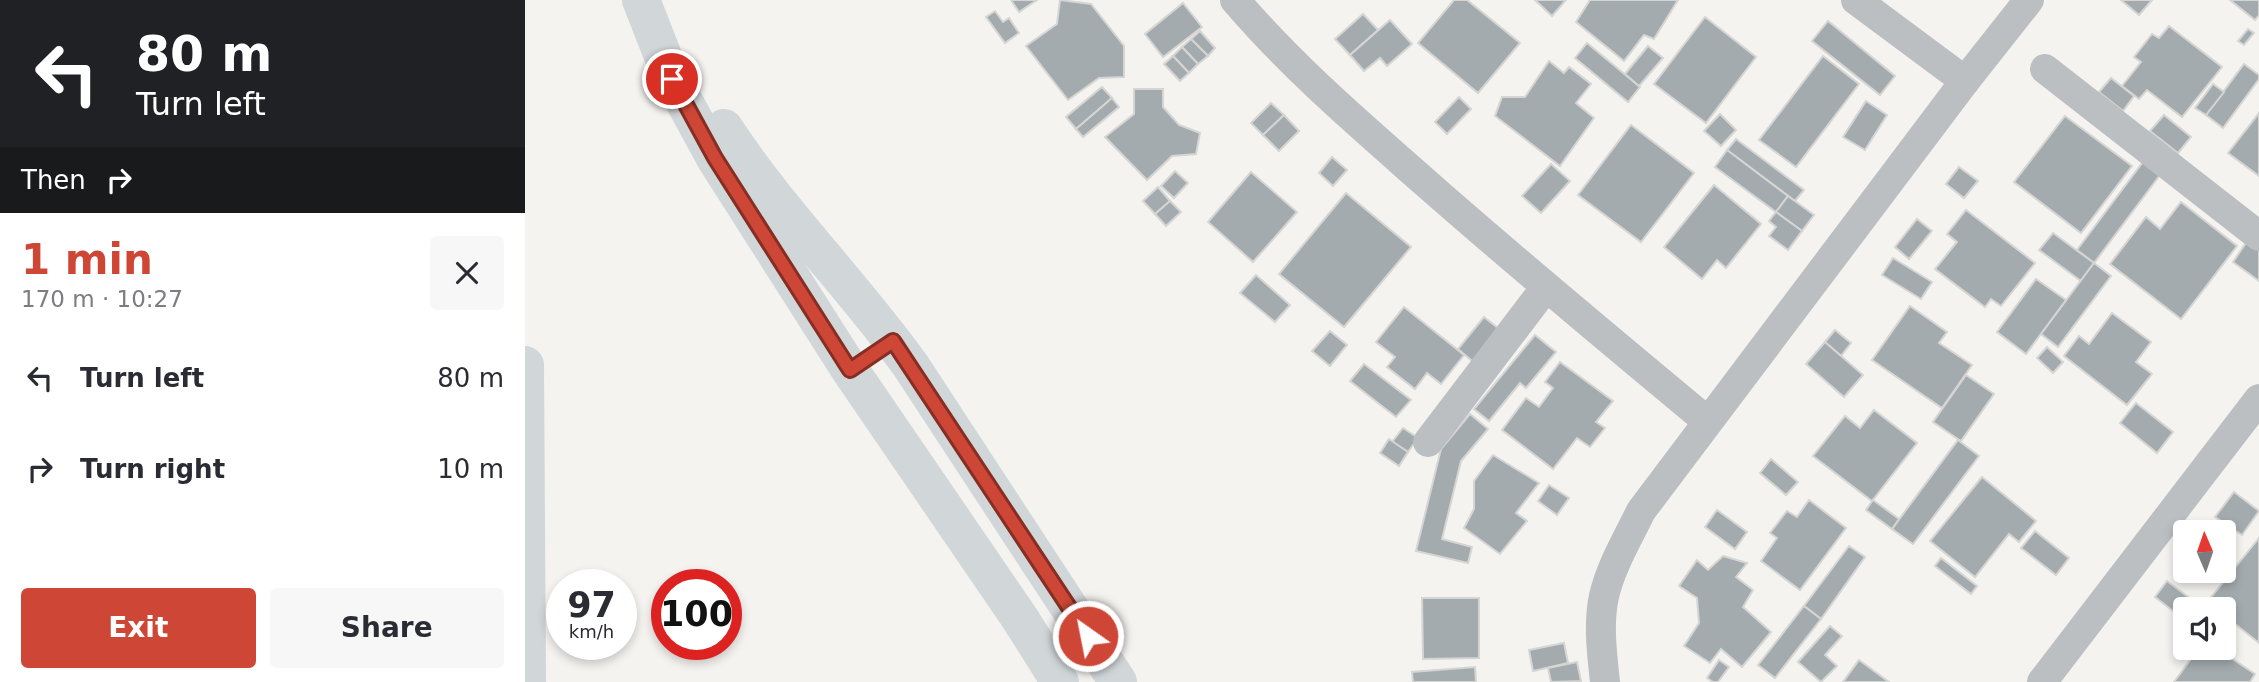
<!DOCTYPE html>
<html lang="en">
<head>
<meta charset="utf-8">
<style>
	body { margin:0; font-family:"DejaVu Sans",sans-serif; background:#f7f7f7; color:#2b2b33; height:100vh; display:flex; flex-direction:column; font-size:26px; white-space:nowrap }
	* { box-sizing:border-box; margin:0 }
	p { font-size:23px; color:#7c7c81 }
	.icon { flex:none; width:38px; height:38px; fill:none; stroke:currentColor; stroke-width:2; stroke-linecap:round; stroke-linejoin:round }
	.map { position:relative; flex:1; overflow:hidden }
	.drawer { display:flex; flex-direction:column; background:#fff; width:525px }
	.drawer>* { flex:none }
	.banner { background:#202124; color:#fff; overflow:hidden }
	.needle { width:46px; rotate:358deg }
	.fabs { position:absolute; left:1648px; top:520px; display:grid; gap:14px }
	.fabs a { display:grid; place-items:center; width:63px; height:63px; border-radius:7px; background:#fff; box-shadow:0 4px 10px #0003; font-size:35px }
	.speed { position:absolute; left:21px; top:569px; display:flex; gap:14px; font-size:35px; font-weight:700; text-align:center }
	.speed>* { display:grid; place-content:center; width:91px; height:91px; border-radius:50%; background:#fff; box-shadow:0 4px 10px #0003; line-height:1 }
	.speed small { font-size:18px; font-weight:400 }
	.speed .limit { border:10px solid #d22; background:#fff; color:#111 }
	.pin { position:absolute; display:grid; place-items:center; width:60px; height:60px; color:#fff; margin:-30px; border:4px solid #fff; border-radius:50%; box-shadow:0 2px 7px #0007 }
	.me { position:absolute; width:77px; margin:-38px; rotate:327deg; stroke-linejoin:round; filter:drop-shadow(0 0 5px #0008) }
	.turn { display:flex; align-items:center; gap:24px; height:147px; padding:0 21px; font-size:32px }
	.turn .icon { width:91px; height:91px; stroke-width:2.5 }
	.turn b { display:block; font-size:49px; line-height:60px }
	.then { display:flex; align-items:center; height:66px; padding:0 21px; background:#0003; gap:14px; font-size:26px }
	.round { display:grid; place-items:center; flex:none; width:74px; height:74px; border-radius:7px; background:#f7f7f7 }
	.overview { display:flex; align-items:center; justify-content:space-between; height:119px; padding:0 21px }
	h1 { font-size:42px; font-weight:700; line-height:52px; color:#ce4736 }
	.button { display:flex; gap:14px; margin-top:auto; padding:14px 21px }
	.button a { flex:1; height:80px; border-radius:7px; background:#ce4736; color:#fff; font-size:28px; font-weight:700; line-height:80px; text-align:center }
	.button a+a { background:#f7f7f7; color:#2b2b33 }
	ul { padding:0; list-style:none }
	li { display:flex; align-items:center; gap:21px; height:91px; padding:0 21px }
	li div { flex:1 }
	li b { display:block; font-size:26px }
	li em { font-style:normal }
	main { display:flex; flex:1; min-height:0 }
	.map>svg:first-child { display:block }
	.building { fill:#a3abaf; stroke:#d5d5d3; stroke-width:2 }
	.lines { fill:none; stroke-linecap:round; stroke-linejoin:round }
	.minor { stroke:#bbbfc2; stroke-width:30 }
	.highway { stroke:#d1d6d9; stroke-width:38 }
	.route-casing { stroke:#862e23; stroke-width:18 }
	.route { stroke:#ce4736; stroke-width:12 }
</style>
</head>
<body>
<main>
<section class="drawer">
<div class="banner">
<div class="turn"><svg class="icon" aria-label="left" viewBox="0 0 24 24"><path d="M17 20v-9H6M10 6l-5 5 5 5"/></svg><div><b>80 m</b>Turn left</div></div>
<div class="then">Then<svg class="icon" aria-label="right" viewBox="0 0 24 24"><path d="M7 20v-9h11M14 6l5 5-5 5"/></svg></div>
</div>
<div class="overview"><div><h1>1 min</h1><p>170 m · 10:27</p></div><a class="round"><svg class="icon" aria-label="close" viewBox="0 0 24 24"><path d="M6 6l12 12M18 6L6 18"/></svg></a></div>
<ul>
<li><svg class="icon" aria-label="left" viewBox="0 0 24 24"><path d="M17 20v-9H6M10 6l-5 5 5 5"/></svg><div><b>Turn left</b></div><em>80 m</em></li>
<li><svg class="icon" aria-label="right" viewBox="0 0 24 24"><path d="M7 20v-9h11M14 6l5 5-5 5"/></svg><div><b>Turn right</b></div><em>10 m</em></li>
</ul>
<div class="button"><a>Exit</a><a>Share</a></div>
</section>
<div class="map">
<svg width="1734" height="682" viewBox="0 0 1734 682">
	<rect width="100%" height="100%" fill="#f4f3f0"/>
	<!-- building -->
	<g class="building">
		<polygon points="486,0 512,0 494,12"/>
		<polygon points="535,0 566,4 599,46 599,77 574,78 543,100 501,46 532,24"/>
		<polygon points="929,0 942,0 995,43 953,93 893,43"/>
		<polygon points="1010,0 1041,0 1027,16"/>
		<polygon points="1065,0 1153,0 1129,39 1119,35 1099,61 1051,22"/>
		<polygon points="1596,0 1627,0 1614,15"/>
		<polygon points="1705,0 1734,0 1734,15 1730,20"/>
		<polygon points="658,3 677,27 638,57 620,34"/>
		<polygon points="470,11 478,22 484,18 494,33 480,43 461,17"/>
		<polygon points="838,14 853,30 825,55 810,39"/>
		<polygon points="1180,17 1231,57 1181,123 1129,84"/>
		<polygon points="865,20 887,44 862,66 855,58 839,71 825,55"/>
		<polygon points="1303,21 1370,76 1355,95 1287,41"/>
		<polygon points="1644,26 1697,67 1657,117 1622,90 1614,99 1597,86 1616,62 1609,57 1627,34 1634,38"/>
		<polygon points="1723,29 1729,33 1719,45 1713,41"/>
		<polygon points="675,31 690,48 683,56 666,39"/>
		<polygon points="666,39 683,56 673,64 657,47"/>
		<polygon points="1062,43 1115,87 1103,102 1050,58"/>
		<polygon points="1123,46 1138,58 1114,86 1100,74"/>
		<polygon points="657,47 673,64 664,73 648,56"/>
		<polygon points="648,56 664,73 655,81 639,64"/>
		<polygon points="1298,56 1334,84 1271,167 1234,140"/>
		<polygon points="1024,61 1039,73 1044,67 1066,84 1051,103 1069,118 1035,166 970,116 977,97 1000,97"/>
		<polygon points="1719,64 1734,75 1734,79 1698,128 1681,115"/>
		<polygon points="1586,78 1609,96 1598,111 1574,92"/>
		<polygon points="1688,84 1699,92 1681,115 1670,108"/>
		<polygon points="577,87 587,98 551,129 541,117"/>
		<polygon points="609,89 638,89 638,107 654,125 675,133 671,154 647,156 622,180 580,137 609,114"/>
		<polygon points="934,97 946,109 922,134 910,122"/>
		<polygon points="587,98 594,107 558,137 551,129"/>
		<polygon points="1341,101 1362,115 1340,150 1318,137"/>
		<polygon points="746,103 759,115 738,135 726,123"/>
		<polygon points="1734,113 1734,176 1703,153"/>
		<polygon points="1195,114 1211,130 1196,146 1179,131"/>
		<polygon points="759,115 774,131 754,151 738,135"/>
		<polygon points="1639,115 1666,137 1653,153 1625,131"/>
		<polygon points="1540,116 1607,166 1556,233 1489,182"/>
		<polygon points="1106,125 1169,173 1116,242 1053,195"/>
		<polygon points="1211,139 1279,190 1270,201 1202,150"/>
		<polygon points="1202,150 1263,196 1251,212 1190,167"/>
		<polygon points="807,157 822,170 808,186 794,173"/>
		<polygon points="1621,158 1638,171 1569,263 1552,250"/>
		<polygon points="1026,164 1045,181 1016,213 997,196"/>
		<polygon points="1434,167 1453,181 1439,198 1421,184"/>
		<polygon points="650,171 663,183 649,198 636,186"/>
		<polygon points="726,172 772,212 728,262 683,222"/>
		<polygon points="1189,185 1236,224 1201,268 1192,260 1177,279 1139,247"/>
		<polygon points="633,187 645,201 630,214 618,201"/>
		<polygon points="821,193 886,247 819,327 754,274"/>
		<polygon points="1263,196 1289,215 1277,231 1251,212"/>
		<polygon points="645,201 656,212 641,226 630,214"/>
		<polygon points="1656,202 1712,246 1656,319 1585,264 1621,217 1635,229"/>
		<polygon points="1441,210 1510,263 1476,306 1466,299 1460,307 1410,269 1432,242 1422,234"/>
		<polygon points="1251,212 1277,231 1263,250 1244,236 1251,227 1244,221"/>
		<polygon points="1392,219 1407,231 1384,259 1370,247"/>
		<polygon points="1528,233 1569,263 1556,281 1514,250"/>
		<polygon points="1723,240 1734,248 1734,281 1708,262"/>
		<polygon points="1368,258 1407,282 1396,299 1357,275"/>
		<polygon points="1569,263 1586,276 1533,347 1516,334"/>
		<polygon points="731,275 765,305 750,322 715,293"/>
		<polygon points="1511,279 1541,300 1501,354 1472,332"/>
		<polygon points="1385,306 1422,332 1414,343 1447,365 1417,408 1347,360"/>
		<polygon points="879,307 939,355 916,384 902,373 890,389 862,367 870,357 851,342"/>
		<polygon points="1587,313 1626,342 1611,362 1627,374 1602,405 1539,356 1554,336 1564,344"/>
		<polygon points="959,317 979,333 952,365 933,349"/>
		<polygon points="1310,330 1326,343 1316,356 1300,342"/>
		<polygon points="805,331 822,345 805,366 787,351"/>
		<polygon points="1010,335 1031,352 1001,388 995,383 964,421 949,409"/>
		<polygon points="1300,342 1338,375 1319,397 1281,364"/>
		<polygon points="1522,347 1538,362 1528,373 1512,358"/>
		<polygon points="1035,362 1088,401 1071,422 1080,428 1065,447 1052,438 1028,469 977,430 1001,398 1014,407 1028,388 1020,382"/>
		<polygon points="839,364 886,400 871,417 825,381"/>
		<polygon points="1441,375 1469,394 1436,441 1408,422"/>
		<polygon points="1611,403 1648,432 1632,453 1595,423"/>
		<polygon points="1349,410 1392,443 1347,501 1288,456 1320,416 1335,428"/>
		<polygon points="945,414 963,429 936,461 917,539 947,547 943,563 891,551 916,449"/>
		<polygon points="878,428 893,438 883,452 867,442"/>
		<polygon points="864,439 883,452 874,466 855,453"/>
		<polygon points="1433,440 1454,456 1388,544 1367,529"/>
		<polygon points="968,455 1014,483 991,513 1002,521 975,554 939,528 949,509 949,481"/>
		<polygon points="1246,459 1273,482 1261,495 1235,473"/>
		<polygon points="1457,477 1511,521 1494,542 1484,534 1450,577 1405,541"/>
		<polygon points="1024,485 1044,498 1032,515 1013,501"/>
		<polygon points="1709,492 1734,511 1717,535 1690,517"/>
		<polygon points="1284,500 1321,528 1275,590 1236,561 1252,538 1245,533 1262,511 1272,517"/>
		<polygon points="1348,500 1374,519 1367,529 1341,510"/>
		<polygon points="1192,510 1222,532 1210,549 1180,527"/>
		<polygon points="1510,531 1544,558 1531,575 1496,548"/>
		<polygon points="1734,538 1734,643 1699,615 1699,609 1691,609 1682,602"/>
		<polygon points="1324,546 1340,557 1296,619 1279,606"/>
		<polygon points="1198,556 1222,563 1211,577 1228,590 1218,607 1246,632 1217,667 1196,649 1185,663 1159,646 1174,623 1172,598 1154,586 1172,560 1183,570"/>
		<polygon points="1416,558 1452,586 1446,594 1410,566"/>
		<polygon points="1642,581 1679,609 1661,609 1661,621 1630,597"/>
		<polygon points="897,598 954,598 954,658 898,659"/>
		<polygon points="1279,606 1296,619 1250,678 1233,665"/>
		<polygon points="1305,626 1317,636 1300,655 1312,666 1296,682 1273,662"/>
		<polygon points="1039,643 1043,663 1008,671 1004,650"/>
		<polygon points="1674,648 1691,648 1730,674 1725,682 1649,682"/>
		<polygon points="1194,660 1204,667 1193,682 1188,682 1182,678"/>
		<polygon points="1334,660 1364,682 1318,682"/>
		<polygon points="1052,662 1056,681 1026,682 1023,668"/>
		<polygon points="950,667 951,682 888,682 887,672"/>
	</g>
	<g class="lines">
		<!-- minor -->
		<g class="minor">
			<path d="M710,0C768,68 835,125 902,184C994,265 1088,343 1182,421"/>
			<polyline points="1331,0 1440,81"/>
			<polyline points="1520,69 1734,236"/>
			<polyline points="903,442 1021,287"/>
			<path d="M1080,682C1077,654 1073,624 1079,596C1086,566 1103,538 1116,511L1440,81L1504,0"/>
			<polyline points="1517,682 1734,399"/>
		</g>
		<!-- highway -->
		<g class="highway">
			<polyline points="116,0 147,79 190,158 325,370 494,617 535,682"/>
			<path d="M199,128C254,212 327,284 386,366L593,682"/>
			<polyline points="0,365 2,682"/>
		</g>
	</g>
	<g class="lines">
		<defs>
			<polyline id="route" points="147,79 190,158 325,370 368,341 563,636"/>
		</defs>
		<!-- route casing -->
		<use href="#route" class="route-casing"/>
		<!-- route -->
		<use href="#route" class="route"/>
	</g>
</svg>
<div class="fabs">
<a><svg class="needle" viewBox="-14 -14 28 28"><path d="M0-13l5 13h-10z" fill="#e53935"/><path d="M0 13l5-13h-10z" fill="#7c7c81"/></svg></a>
<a><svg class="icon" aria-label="sound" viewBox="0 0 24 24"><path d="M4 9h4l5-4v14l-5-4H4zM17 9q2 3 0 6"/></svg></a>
</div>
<div class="speed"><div>97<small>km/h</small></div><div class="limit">100</div></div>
<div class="pin" style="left:147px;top:79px;background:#d93025"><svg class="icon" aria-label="arrive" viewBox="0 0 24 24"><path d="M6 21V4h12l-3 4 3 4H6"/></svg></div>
<svg class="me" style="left:563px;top:636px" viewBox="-20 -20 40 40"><circle r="17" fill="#ce4736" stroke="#fff" stroke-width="3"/><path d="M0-11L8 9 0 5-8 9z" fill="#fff"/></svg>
</div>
</main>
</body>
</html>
